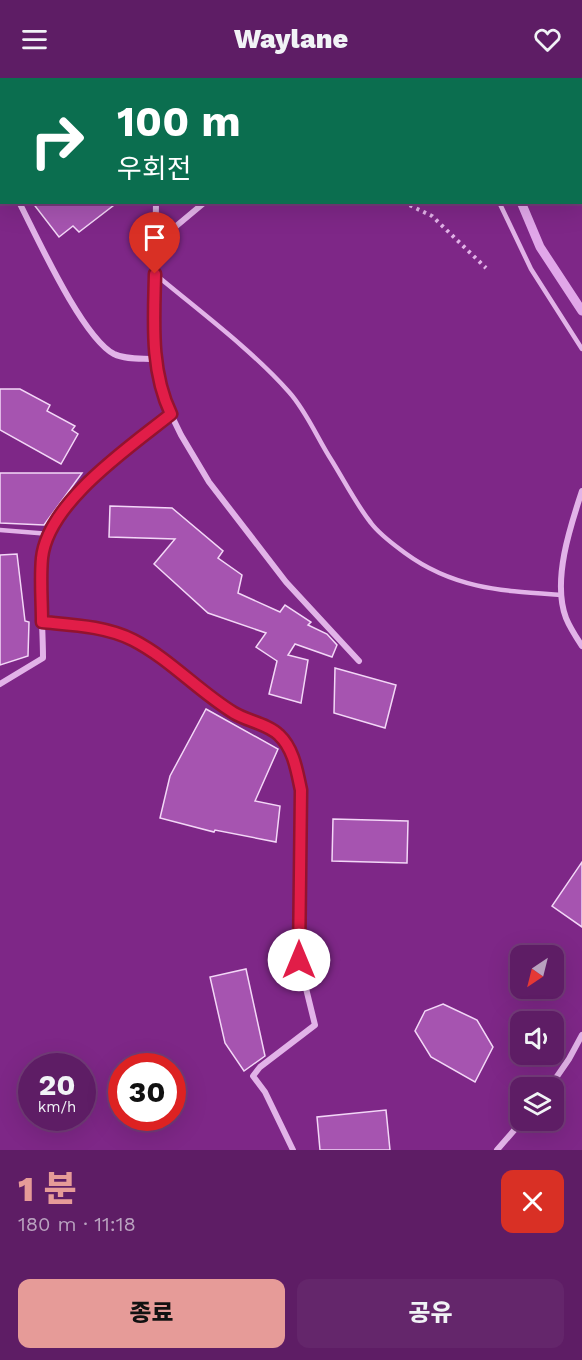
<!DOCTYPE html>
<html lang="ko">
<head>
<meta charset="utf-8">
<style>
	body { margin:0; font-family:"Work Sans","Noto Sans KR",sans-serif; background:#64266b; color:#f1f3f6; height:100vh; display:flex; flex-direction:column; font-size:22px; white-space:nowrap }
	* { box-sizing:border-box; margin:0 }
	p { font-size:20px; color:#b9a2bf }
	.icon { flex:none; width:33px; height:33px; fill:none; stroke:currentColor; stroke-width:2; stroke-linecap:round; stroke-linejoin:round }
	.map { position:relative; height:1072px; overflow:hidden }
	.panel { display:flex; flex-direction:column; background:#5e1d65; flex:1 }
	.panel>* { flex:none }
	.banner { position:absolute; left:0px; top:0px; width:582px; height:126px; box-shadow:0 6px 24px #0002,0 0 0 2px #733b79; background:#0b6e4f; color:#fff; overflow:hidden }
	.needle { width:39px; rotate:215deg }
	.controls { position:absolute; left:510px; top:867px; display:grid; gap:12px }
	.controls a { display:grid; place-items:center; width:54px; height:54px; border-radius:12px; background:#5e1d65; box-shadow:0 6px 24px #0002,0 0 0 2px #733b79; font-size:30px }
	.speed { position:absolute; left:18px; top:975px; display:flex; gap:12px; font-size:30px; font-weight:700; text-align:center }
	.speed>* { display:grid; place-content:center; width:78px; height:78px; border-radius:50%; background:#5e1d65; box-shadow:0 6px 24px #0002,0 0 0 2px #733b79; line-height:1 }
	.speed small { font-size:15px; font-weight:400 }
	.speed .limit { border:9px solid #d22; background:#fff; color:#111 }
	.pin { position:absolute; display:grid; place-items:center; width:51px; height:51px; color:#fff; margin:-62px -26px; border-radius:50% 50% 50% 0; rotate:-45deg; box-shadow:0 0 6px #0007 }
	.pin .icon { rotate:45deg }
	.me { position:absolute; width:66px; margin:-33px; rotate:0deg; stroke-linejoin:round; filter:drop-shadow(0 0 4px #0008) }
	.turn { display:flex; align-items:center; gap:21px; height:126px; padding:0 18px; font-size:27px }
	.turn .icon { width:78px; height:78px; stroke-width:2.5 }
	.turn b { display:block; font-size:42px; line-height:51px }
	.round { display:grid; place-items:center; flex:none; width:63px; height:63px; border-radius:12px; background:#64266b }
	.overview { display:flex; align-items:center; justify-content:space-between; height:102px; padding:0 18px }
	h1 { font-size:36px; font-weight:800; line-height:45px; color:#e69b98 }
	.primary-button { display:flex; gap:12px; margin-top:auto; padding:12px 18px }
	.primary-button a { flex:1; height:69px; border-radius:12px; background:#e69b98; color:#111; font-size:24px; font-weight:800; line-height:69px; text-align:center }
	.primary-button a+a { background:#64266b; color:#f1f3f6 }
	header { display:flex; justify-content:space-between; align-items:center; height:78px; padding:0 18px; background:#5e1d65; font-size:27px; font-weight:800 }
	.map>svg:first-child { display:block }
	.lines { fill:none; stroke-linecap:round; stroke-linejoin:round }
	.stream { stroke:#e1a7e9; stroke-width:9 }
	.building { fill:#a654b0; stroke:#f3d7f7; stroke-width:1.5 }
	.path { stroke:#e2b3e8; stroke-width:4; stroke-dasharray:3 4.5; stroke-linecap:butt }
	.lane { stroke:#e2b3e8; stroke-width:4.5 }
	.street { stroke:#e2b3e8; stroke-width:6 }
	.route-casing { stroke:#92132f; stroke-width:15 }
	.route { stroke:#e11d48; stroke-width:10 }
</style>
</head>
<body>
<header><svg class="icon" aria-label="menu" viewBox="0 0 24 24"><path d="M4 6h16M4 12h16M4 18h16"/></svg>Waylane<svg class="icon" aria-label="heart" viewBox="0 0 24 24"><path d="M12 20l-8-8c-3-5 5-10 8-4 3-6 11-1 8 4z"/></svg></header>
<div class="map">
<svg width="582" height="1072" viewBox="0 0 582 1072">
	<rect width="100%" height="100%" fill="#7e2787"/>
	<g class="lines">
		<!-- stream -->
		<g class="stream">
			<polyline points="468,0 469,2"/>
			<polyline points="521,124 540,169 582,233"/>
		</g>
	</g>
	<!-- building -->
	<g class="building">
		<polygon points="32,124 118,124 79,154 73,148 59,159"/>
		<polygon points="0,311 20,311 50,327 47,333 75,348 72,352 78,356 61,386 0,352"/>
		<polygon points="0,395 82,395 44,447 0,445"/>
		<polygon points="110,428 172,430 223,473 218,480 242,497 238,515 280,534 285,527 311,544 308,547 327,556 337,567 332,579 295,566 288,577 308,582 301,625 269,616 277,583 256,569 266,555 208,535 154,486 175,461 109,459"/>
		<polygon points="17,476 25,543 29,544 28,578 0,587 0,477"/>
		<polygon points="335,590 396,607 385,650 334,635"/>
		<polygon points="206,631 278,671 255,723 280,728 276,764 215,752 214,754 160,740 170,698"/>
		<polygon points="333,741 408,743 407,785 332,783"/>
		<polygon points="582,784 582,849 552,828"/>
		<polygon points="246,891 265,978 244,993 225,965 210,899"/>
		<polygon points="443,926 477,942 493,969 475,1004 431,979 415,953 425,933"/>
		<polygon points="386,1032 390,1072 320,1072 317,1039"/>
	</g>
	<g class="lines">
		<!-- path -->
		<g class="path">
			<polyline points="528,0 529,2"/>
			<polyline points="580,113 582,116"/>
			<polyline points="403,124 432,138 486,190"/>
		</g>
		<!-- lane -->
		<g class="lane">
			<polyline points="443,0 443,2"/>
			<polyline points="499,124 531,191 582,271"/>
			<path d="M155,196C198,232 252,272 289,314C307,334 317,360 332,383C345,404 356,426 371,445C380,457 393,466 405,475C454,511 503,513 561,517"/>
			<polyline points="0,452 50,456"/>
		</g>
		<!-- street -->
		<g class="street">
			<polyline points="96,0 96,2"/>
			<polyline points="215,0 216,2"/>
			<polyline points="316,0 319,2"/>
			<polyline points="0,119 2,117"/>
			<path d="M19,124C37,159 82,259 114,276C126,282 142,280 155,281"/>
			<polyline points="156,124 154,262 156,287 164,322 181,357 209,404 286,504 359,583"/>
			<polyline points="156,165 205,124"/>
			<path d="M582,413C570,449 552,503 566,540C570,550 576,559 582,568"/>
			<path d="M42,544C72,547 106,548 133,562C170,581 198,613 234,635C247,643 267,646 279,657C294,670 297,694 301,712L299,882L315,947L260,989L253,998L265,1014L293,1072"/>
			<path d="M0,606L43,580C43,548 39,512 42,480C48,424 130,369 171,336"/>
			<polyline points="549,1010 569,981 582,957"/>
			<polyline points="497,1072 523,1042"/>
		</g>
	</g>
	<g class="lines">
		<defs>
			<path id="route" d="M155,196C154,243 150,292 171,336C130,369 48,424 42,480C40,501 42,523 42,544C72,547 105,548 133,562C170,581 198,613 234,635C247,643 268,646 279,657C294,671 297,694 301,712L299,882"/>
		</defs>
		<!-- route casing -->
		<use href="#route" class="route-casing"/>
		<!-- route -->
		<use href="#route" class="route"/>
	</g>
</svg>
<div class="controls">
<a><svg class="needle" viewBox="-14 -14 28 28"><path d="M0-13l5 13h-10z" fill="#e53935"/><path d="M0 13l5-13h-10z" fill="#b9a2bf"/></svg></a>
<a><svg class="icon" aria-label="sound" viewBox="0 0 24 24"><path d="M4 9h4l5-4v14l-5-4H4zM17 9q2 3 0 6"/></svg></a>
<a><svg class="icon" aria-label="layers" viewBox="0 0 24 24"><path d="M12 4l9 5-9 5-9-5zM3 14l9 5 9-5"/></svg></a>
</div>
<div class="speed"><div>20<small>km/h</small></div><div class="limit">30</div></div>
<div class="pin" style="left:155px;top:196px;background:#d93025"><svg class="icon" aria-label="arrive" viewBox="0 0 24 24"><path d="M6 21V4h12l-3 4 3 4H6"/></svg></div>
<svg class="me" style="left:299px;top:882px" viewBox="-20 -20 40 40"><circle r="19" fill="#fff"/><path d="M0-13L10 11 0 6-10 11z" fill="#e11d48"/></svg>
<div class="banner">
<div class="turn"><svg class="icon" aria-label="right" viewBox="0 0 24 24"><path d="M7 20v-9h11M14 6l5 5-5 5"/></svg><div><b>100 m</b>우회전</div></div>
</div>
</div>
<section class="panel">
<div class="overview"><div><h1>1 분</h1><p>180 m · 11:18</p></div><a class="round" style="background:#d93025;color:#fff"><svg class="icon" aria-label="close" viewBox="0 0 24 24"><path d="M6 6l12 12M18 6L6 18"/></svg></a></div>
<div class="primary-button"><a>종료</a><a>공유</a></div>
</section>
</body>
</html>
